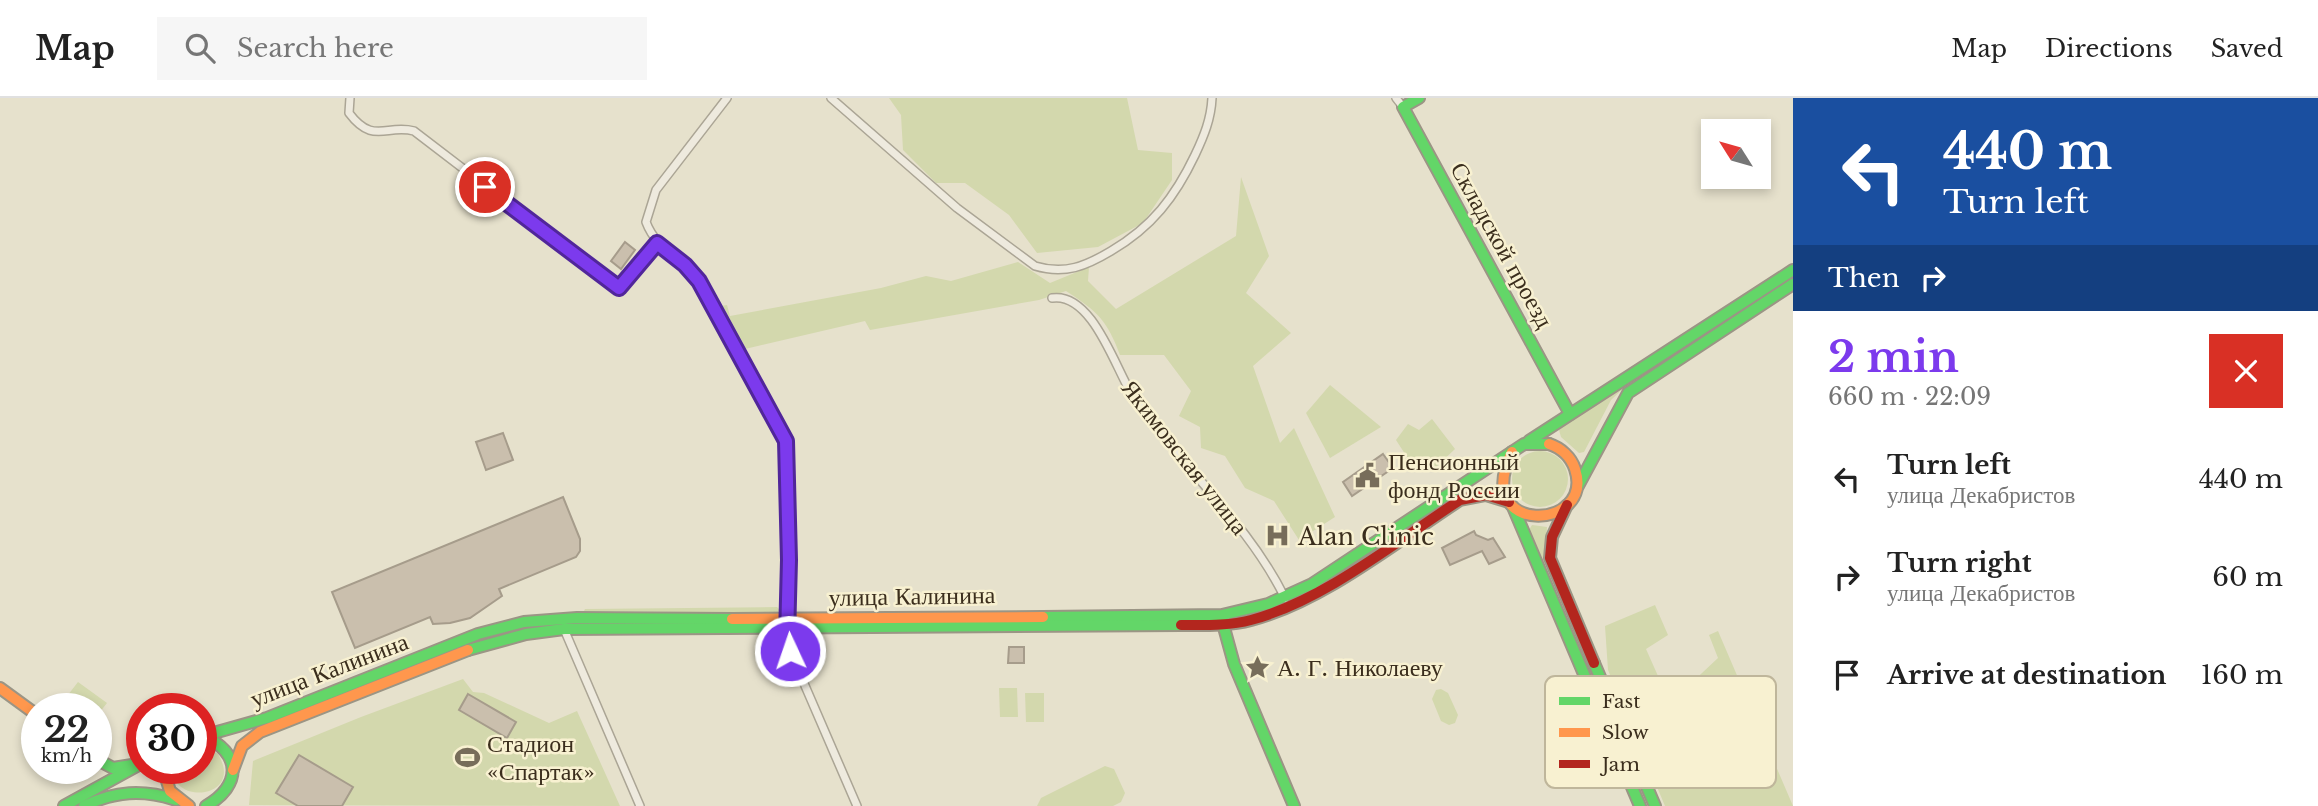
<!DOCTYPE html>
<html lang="en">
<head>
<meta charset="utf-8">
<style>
	body { margin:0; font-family:"Libre Baskerville",serif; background:#f6f6f6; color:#222; height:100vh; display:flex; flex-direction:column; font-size:26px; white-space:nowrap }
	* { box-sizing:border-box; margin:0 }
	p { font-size:23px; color:#767676 }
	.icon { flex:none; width:38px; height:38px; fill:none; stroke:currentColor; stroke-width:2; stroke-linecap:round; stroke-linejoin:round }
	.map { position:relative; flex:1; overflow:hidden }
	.sheet { display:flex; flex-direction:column; background:#fff; width:525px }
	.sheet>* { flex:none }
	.banner { background:#1a4fa0; color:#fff; overflow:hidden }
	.needle { width:46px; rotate:307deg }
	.buttons { position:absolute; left:1701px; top:21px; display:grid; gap:14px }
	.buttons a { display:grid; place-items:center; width:70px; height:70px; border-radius:0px; background:#fff; box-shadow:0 4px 10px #0003; font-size:35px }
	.speed { position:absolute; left:21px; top:595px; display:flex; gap:14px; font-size:35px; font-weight:700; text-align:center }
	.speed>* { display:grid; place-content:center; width:91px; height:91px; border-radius:50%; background:#fff; box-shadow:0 4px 10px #0003; line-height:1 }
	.speed small { font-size:18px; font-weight:400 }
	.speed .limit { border:10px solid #d22; background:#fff; color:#111 }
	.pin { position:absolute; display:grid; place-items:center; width:60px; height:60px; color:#fff; margin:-30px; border:4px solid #fff; border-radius:50%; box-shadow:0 2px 7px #0007 }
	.me { position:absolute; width:77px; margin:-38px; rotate:357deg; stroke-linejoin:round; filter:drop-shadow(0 0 5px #0008) }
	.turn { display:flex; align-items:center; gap:24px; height:147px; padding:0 35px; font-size:32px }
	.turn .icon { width:91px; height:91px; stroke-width:2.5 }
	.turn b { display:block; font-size:49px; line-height:60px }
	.then { display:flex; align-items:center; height:66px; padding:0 35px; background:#0003; gap:14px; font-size:26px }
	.round { display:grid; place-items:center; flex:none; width:74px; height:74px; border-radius:0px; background:#f6f6f6 }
	.headline { display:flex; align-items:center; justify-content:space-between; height:119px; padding:0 35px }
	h1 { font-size:42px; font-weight:700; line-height:52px; color:#7c3aed }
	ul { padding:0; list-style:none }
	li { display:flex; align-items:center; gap:21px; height:98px; padding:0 35px }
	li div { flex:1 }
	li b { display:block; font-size:26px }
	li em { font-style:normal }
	header { display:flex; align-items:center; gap:42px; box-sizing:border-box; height:98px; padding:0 35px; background:#fff; border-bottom:2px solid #e0e0e0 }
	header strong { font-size:33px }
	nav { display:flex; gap:38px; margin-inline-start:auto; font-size:24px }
	.search { width:490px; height:63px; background:#f6f6f6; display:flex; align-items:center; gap:18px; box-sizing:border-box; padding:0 24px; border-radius:0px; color:#767676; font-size:26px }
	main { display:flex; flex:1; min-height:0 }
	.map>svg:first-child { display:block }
	.green { fill:#d3d8ad }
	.building { fill:#cabfad; stroke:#a69c8b; stroke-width:2 }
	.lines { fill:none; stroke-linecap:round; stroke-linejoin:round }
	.street-casing { stroke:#aba595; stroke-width:10 }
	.fast-casing { stroke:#9b9585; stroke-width:14 }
	.slow-casing { stroke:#9b9585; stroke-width:14 }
	.jam-casing { stroke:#9b9585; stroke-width:14 }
	.street { stroke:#eeeade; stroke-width:7 }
	.fast { stroke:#63d668; stroke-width:10 }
	.slow { stroke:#ff974d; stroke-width:10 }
	.jam { stroke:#b3261e; stroke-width:10 }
	.route-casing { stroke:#51269a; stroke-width:18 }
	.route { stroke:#7c3aed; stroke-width:12 }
	.labels { text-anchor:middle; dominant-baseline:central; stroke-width:5; stroke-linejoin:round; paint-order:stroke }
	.street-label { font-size:24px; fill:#3b2e1d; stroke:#f8f1d1 }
	.poi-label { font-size:24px; fill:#3b2e1d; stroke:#f8f1d1; text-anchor:start }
	.key { fill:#f8f1d1; stroke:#bfb69b; stroke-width:2 }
	.key-label { font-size:19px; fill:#3b2e1d }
</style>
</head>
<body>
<header>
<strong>Map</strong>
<div class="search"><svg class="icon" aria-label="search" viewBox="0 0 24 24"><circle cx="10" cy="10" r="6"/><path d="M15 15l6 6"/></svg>Search here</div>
<nav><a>Map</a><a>Directions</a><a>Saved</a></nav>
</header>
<main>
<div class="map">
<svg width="1793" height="708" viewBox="0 0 1793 708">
	<rect width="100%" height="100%" fill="#e6e1cc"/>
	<!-- green -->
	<g class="green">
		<polygon points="889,0 1127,0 1138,52 1172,55 1172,82 1143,125 1098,149 1037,155 1009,117 965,85 936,85 903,52 901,17"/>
		<path d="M1241,79L1269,158L1246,195L1291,235L1253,268L1280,345L1294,330L1335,419L1299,442L1274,403L1245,390L1225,358L1201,350L1200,329L1179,318L1191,293L1164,257H1120C1107,222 1098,214 1066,193L1039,202L870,232L865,223L745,251L721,208L727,207L730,218L881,190L926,178L951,183L1018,164L1050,185L1089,169L1088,183L1116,211L1236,138Z"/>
		<polygon points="1629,285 1611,302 1584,354 1579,355 1561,339 1559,332 1565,326"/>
		<polygon points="1330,287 1381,329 1330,360 1306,315"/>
		<polygon points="1432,321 1455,351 1435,370 1407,359 1396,342 1408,326 1419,332"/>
		<circle cx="1540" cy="381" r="28"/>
		<polygon points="1532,427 1547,429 1545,465 1618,636 1615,637 1529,432"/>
		<polygon points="1655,507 1668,537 1646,551 1670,605 1718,560 1709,537 1718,533 1793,708 1665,708 1608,572 1605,528"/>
		<polygon points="777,509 780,512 777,515 584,513 585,511"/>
		<polygon points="463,581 473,594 484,595 549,625 577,613 620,708 249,707 253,663 361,619"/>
		<polygon points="78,584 107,605 96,619 96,611 68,611 61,606"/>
		<polygon points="999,590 1017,590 1018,619 1000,619"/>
		<polygon points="1441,591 1448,595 1458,617 1455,625 1449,627 1441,623 1432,601 1436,592"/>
		<polygon points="1025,595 1044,595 1044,624 1026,624"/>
		<path d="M201,647L218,656C245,701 171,708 173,670H201Z"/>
		<polygon points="1105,668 1114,671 1125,695 1121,704 1113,708 1037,708 1041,700"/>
	</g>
	<!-- building -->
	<g class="building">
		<polygon points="625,144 635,152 621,171 611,163"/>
		<polygon points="503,335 513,362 486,372 476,344"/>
		<polygon points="1383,356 1393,370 1352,398 1343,384"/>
		<polygon points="563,399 580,441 580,453 576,459 499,491 502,498 470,520 450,525 433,526 430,519 355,550 332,494"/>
		<polygon points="1474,433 1476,437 1488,442 1493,440 1505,459 1489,466 1482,453 1450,467 1442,450"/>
		<polygon points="1009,549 1024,549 1024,565 1008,565"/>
		<polygon points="468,596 516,624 507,640 459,612"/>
		<polygon points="299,657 353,689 342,708 298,708 276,695"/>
	</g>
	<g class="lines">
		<defs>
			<g id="street">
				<path d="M350,0L349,15C373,47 386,26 414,33L619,190L657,145"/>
				<path d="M727,0L656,92L646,124C656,151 682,162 699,183L786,343L788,521"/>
				<path d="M831,0L957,110L1035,168C1065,177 1086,168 1111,153C1152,129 1175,99 1195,57C1204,38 1211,21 1212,0"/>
				<polyline points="1396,0 1403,9"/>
				<path d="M1052,200C1091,194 1114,266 1130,293C1177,366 1246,421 1285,500"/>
				<polyline points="787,530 790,553 857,708"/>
				<polyline points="564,531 640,708"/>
			</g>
			<g id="fast">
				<polyline points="1419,0 1403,9 1570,316"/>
				<polyline points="1529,343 1793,172"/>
				<polyline points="1578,388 1628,295 1793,186"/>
				<polyline points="1513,409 1640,708"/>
				<polyline points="1043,519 1222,517 1268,506 1312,486 1524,346 1549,346"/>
				<polyline points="1223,526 1234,566 1294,708"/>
				<polyline points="468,552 526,536 564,531 1181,527"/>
				<polyline points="1594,565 1655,708"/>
				<polyline points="203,638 267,620 478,536 524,524 577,520 732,521"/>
				<path d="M203,638C242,654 242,688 206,708"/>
				<polyline points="96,661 113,670 132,667"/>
				<polyline points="64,708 142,665"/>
				<path d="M84,708C115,693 143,691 176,702"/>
			</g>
			<g id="slow">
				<path d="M1512,354C1470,439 1596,433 1575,371C1571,359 1561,350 1549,346"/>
				<polyline points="732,521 1043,519"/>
				<polyline points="0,590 37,617"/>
				<polyline points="163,670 170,693 189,708"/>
				<polyline points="233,672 242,648 260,634 468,552"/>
			</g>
			<g id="jam">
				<polyline points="1567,407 1552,439 1550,460 1594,565"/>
				<path d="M1181,527C1203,527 1229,528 1251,522C1323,503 1397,443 1460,402L1486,397L1509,404"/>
			</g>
		</defs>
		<!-- street casing -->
		<use href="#street" class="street-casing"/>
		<!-- fast casing -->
		<use href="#fast" class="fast-casing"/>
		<!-- slow casing -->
		<use href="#slow" class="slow-casing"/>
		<!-- jam casing -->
		<use href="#jam" class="jam-casing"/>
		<!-- street -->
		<use href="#street" class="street"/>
		<!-- fast -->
		<use href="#fast" class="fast"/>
		<!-- slow -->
		<use href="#slow" class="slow"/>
		<!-- jam -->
		<use href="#jam" class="jam"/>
	</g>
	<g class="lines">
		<defs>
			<polyline id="route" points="485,89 619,190 657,145 685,167 699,183 786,343 789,462 787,540 790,553"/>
		</defs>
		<!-- route casing -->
		<use href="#route" class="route-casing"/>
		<!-- route -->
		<use href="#route" class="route"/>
	</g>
	<!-- icons -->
	<defs>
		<symbol id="civic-bare" viewBox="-9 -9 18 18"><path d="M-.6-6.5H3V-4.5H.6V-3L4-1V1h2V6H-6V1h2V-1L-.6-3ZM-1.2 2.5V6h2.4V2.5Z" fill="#776d5a" stroke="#f8f1d1" stroke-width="2.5" paint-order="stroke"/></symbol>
		<symbol id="hospital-bare" viewBox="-9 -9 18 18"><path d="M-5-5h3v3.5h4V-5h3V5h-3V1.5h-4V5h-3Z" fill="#776d5a" stroke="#f8f1d1" stroke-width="2.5" paint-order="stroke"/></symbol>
		<symbol id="sight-bare" viewBox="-9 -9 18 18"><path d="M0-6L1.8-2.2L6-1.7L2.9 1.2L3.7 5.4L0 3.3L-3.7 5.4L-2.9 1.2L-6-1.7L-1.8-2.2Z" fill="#776d5a" stroke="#f8f1d1" stroke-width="2.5" paint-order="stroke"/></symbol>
		<symbol id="stadium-bare" viewBox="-9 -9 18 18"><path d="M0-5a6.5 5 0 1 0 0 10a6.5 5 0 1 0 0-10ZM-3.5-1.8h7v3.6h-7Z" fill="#776d5a" stroke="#f8f1d1" stroke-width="2.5" paint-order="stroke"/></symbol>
	</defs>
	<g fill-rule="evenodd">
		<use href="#civic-bare" x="1350" y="360" width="35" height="35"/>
		<use href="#hospital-bare" x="1260" y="420" width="35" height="35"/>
		<use href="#sight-bare" x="1240" y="552" width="35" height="35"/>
		<use href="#stadium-bare" x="450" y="642" width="35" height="35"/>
	</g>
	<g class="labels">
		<!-- street labels -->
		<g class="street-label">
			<text transform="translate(1502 147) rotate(61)">Складской проезд</text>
			<text transform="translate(1185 359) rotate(52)">Якимовская улица</text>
			<text transform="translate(912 498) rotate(-1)">улица Калинина</text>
			<text transform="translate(329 572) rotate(-21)">улица Калинина</text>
		</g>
		<!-- poi labels -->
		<g class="poi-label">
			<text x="1388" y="363">Пенсионный<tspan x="1388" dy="28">фонд России</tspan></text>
			<text x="1298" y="438">Alan Clinic</text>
			<text x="1277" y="569">А. Г. Николаеву</text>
			<text x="487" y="645">Стадион<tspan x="487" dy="28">«Спартак»</tspan></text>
		</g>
	</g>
	<!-- legend -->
	<rect x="1545" y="578" width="231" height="112" rx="10" class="key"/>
	<rect x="1559" y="599" width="31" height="8" fill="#63d668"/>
	<rect x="1559" y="630" width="31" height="9" fill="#ff974d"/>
	<rect x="1559" y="662" width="31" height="8" fill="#b3261e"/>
	<g class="key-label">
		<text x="1602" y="610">Fast</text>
		<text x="1602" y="641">Slow</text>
		<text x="1602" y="673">Jam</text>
	</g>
</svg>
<div class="buttons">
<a><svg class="needle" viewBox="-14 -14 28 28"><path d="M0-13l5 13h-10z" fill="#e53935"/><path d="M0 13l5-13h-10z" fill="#767676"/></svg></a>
</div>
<div class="speed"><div>22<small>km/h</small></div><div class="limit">30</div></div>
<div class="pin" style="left:485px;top:89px;background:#d93025"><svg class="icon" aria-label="arrive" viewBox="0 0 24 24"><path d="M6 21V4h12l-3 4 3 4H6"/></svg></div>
<svg class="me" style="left:790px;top:553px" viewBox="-20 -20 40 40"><circle r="17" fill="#7c3aed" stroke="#fff" stroke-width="3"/><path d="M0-11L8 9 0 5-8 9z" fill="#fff"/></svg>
</div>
<section class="sheet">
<div class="banner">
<div class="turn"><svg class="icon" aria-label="left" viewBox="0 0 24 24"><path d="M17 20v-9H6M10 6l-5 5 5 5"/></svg><div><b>440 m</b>Turn left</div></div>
<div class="then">Then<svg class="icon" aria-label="right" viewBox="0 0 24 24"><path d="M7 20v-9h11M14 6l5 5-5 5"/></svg></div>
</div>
<div class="headline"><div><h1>2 min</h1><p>660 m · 22:09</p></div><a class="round" style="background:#d93025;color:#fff"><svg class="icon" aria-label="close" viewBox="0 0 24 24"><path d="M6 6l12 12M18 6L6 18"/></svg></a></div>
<ul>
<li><svg class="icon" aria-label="left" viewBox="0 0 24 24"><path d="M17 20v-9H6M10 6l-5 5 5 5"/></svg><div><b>Turn left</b><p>улица Декабристов</p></div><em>440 m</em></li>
<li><svg class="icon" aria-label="right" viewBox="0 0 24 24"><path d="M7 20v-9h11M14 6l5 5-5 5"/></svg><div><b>Turn right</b><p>улица Декабристов</p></div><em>60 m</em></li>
<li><svg class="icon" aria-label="arrive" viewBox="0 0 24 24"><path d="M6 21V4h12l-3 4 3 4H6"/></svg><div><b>Arrive at destination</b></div><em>160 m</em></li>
</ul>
</section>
</main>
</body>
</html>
